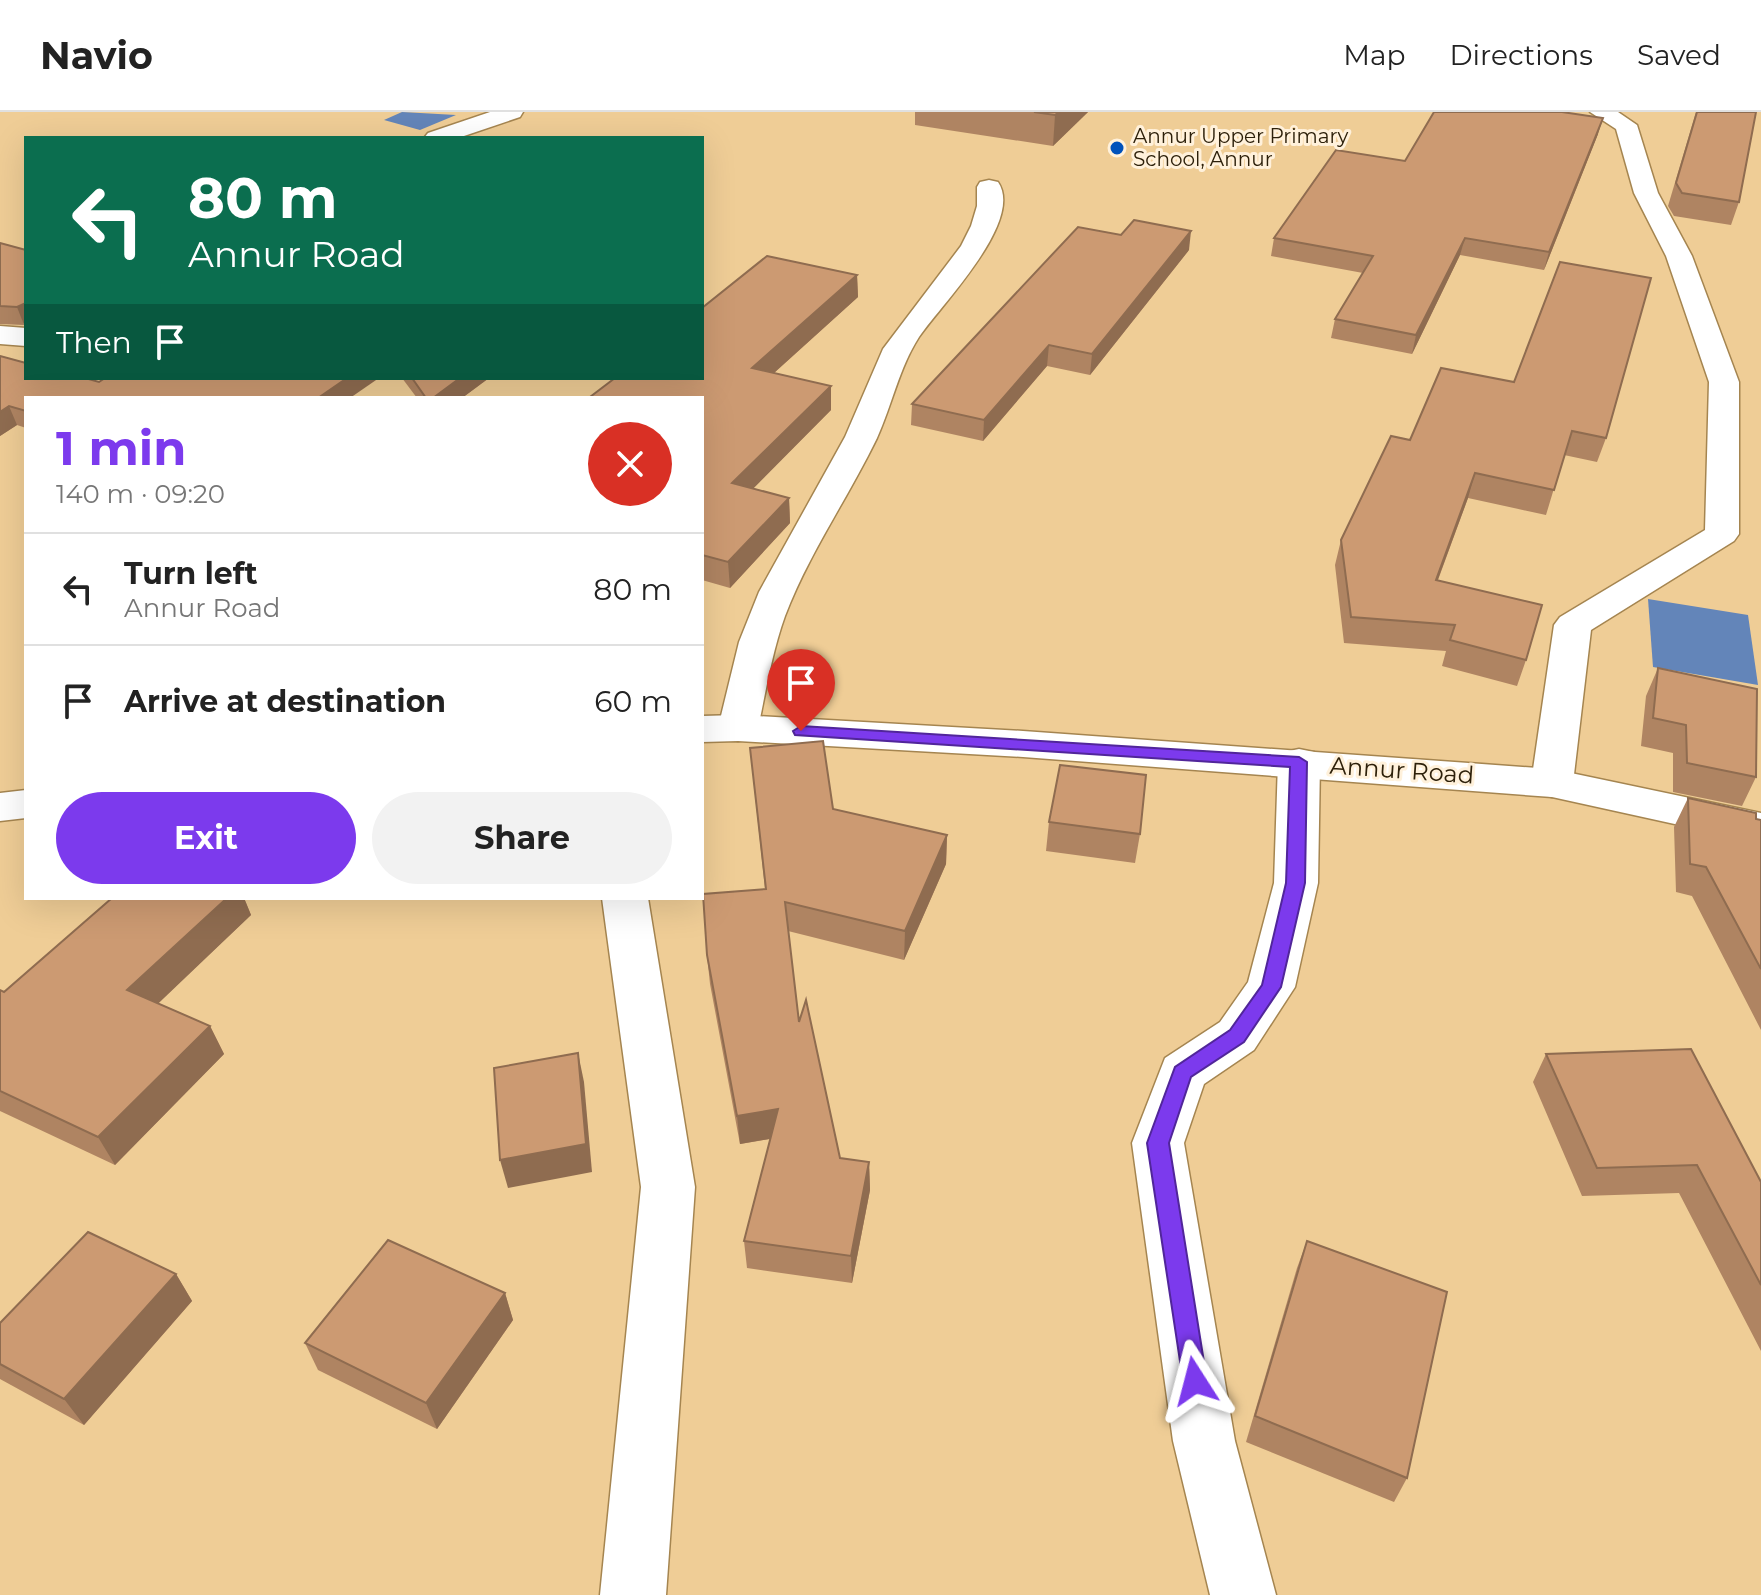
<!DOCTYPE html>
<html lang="en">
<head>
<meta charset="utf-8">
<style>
	body { margin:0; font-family:Montserrat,sans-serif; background:#f2f2f2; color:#222; height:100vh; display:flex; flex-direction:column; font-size:30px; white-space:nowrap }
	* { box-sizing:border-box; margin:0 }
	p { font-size:26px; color:#767676 }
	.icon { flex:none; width:44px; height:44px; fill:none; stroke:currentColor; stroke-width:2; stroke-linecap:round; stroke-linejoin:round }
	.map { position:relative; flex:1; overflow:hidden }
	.details { position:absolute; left:24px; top:284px; width:680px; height:504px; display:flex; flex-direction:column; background:#fff; border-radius:0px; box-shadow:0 8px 32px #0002 }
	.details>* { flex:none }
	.guide { position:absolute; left:24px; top:24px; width:680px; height:244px; border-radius:0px; box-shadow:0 8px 32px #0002; background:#0b6e4f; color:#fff; overflow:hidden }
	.pin { position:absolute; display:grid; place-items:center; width:68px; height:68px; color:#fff; margin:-82px -34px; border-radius:50% 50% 50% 0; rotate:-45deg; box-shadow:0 0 8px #0007 }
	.pin .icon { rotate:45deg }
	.me { position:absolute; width:88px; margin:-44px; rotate:351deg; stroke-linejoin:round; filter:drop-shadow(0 0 6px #0008) }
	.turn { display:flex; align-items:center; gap:28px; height:168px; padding:0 32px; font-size:36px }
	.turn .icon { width:104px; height:104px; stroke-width:2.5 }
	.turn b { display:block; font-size:56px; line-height:68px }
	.then { display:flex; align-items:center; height:76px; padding:0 32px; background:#0003; gap:16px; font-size:30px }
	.round { display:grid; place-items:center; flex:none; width:84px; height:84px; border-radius:42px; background:#f2f2f2 }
	.summary { display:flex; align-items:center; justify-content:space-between; height:136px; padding:0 32px }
	h1 { font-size:48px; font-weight:700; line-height:60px; color:#7c3aed }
	.primary-button { display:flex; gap:16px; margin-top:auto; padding:16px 32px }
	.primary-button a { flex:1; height:92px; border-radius:48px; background:#7c3aed; color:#fff; font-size:32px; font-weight:700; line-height:92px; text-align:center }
	.primary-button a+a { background:#f2f2f2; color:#222 }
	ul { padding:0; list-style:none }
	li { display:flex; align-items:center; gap:24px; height:112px; padding:0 32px; border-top:2px solid #e0e0e0 }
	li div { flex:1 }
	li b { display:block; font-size:30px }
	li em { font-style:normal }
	header { display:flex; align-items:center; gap:48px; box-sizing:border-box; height:112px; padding:0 40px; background:#fff; border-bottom:2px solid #e0e0e0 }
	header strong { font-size:38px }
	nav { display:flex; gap:44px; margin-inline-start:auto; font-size:28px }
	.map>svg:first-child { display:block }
	.water { fill:#6385b9 }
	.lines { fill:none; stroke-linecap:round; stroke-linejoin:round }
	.minor-casing { stroke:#a58550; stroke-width:3 }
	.secondary-casing { stroke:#a58550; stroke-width:3 }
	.minor { fill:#fff; fill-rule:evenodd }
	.secondary { fill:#fff; fill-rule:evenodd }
	.wall { fill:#af8462 }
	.shaded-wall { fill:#8f6c50 }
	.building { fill:#cc9a72; stroke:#8f6c50; stroke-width:2 }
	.route { fill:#7c3aed; stroke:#51269a; stroke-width:2 }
	.poi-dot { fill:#0052bb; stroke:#fff1db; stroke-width:3 }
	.labels { text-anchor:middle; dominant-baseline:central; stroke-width:6; stroke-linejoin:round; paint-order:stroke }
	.far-poi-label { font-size:20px; fill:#2d200a; stroke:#fff1db; text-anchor:start }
	.street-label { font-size:24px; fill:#2d200a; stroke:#fff1db }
</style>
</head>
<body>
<header>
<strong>Navio</strong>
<nav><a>Map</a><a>Directions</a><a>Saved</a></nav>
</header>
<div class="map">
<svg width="1761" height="1483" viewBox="0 0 1761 1483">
	<rect width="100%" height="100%" fill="#efcd96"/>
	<!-- water -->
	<g class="water">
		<polygon points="402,0 456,3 420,18 384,8"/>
		<polygon points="1648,487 1748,503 1758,573 1653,555"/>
	</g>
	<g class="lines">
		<defs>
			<g id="minor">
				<polygon points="490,0 523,0 520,5 458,26 424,26 428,21"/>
				<polygon points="1590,0 1618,0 1637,13 1658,81 1692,144 1739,270 1739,422 1734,429 1591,518 1573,671 1567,681 1552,685 1537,681 1531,671 1554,513 1560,505 1705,418 1709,270 1666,144 1634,81 1616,17"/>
				<path d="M989,68L998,70C1025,109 940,194 919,225C899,256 892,293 877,326C848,386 809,441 785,504C772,540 766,579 758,616L752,625L738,629L724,625L718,616L739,530L759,480L845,325L883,237L961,134L971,114L977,94V75L980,70Z"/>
				<polygon points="0,214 26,216 26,234 0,232"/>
				<polygon points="1299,637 1314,640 1320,650 1318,771 1295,875 1254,938 1204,972 1184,1031 1235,1329 1276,1483 1210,1483 1173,1329 1132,1031 1165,946 1220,910 1248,870 1274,771 1278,650 1284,640"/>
				<polygon points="602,786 648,786 695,1075 666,1483 600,1483 641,1075"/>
			</g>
			<g id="secondary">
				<polygon points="738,603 1023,619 1552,657 1761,701 1761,731 1552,685 1023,645 738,629 702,630 702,604"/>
				<polygon points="26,678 26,706 0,709 0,681"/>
			</g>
		</defs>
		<!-- minor casing -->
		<use href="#minor" class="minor-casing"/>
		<!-- secondary casing -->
		<use href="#secondary" class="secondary-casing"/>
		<!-- minor -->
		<use href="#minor" class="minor"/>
		<!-- secondary -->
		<use href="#secondary" class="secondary"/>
	</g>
	<!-- wall -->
	<g class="wall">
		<polygon points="915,0 1088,0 1053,34 915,13"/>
		<polygon points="1696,0 1756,0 1739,90 1731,113 1674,104 1668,94"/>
		<polygon points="1598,22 1544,158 1460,143 1412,242 1331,226 1335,207 1363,161 1271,144 1274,126 1405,49"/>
		<polygon points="0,131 24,213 0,212"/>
		<polygon points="1189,138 1090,263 1047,254 983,329 911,313 912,292"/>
		<polygon points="857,163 858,185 774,261 831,274 831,298 753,376 789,386 790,411 730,476 702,468 702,286"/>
		<polygon points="0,244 99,270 379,266 26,286 26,316 17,313 0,324"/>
		<polygon points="1441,256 1606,326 1597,350 1564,343 1546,403 1468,386 1438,468 1526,548 1517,574 1442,554 1446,539 1344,531 1335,453 1341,428 1410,328"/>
		<polygon points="402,266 489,266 462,286 417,286"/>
		<polygon points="1658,556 1756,665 1742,694 1673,680 1673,641 1641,634 1646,584"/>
		<polygon points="750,636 833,697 947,723 946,752 904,848 788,819 799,910 840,1046 869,1050 870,1078 852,1171 747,1156 744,1129 770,1027 740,1032 710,872 707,843 765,777"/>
		<polygon points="1688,686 1761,708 1761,918 1692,784 1676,780 1674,715"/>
		<polygon points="1049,710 1140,722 1135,751 1046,739"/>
		<polygon points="112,786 244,786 251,803 158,891 210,914 224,942 115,1053 0,999 0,878 4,880"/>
		<polygon points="1546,942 1761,1070 1761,1239 1679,1081 1582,1084 1533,970"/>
		<polygon points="1307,1129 1407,1366 1394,1390 1246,1330 1297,1156"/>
		<polygon points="176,1162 192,1189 84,1313 0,1267 0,1211"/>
		<polygon points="505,1181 513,1208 437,1317 318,1258 305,1231"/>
	</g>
	<!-- shaded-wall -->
	<g class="shaded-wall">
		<polygon points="1059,0 1088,0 1053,34 1055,3"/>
		<polygon points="1603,6 1598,22 1544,158 1549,140"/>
		<polygon points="1191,119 1189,138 1090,263 1092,242"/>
		<polygon points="1465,126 1460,143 1412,242 1416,223"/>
		<polygon points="857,163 858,185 753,280 752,256"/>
		<polygon points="26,191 26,212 24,213 17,195"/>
		<polygon points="1049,233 1047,254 983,329 984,308"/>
		<polygon points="347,266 379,266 350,286 318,286"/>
		<polygon points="460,266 489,266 462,286 433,286"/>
		<polygon points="831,274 831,298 734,396 732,371"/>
		<polygon points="9,294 17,313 0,324 0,300"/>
		<polygon points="1475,361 1468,386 1428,494 1436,468"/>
		<polygon points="789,386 790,411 730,476 728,450"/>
		<polygon points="947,723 946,752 904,848 905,819"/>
		<polygon points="227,786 244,786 251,803 142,907 127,878"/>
		<polygon points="210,914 224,942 115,1053 98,1025"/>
		<polygon points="578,941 584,970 592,1060 508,1076 500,1048"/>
		<polygon points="778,997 780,1025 740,1032 737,1004"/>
		<polygon points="869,1050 870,1078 852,1171 851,1144"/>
		<polygon points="176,1162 192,1189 84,1313 64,1287"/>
		<polygon points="505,1181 513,1208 437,1317 426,1291"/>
	</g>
	<!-- building -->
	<g class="building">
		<polygon points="1034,0 1059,0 1055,3"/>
		<polygon points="1434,0 1562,0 1603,6 1549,140 1465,126 1416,223 1335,207 1373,144 1274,126 1336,38 1405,49"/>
		<polygon points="1697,0 1756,0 1739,90 1682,81 1676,71"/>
		<polygon points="1134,108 1191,119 1092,242 1049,233 984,308 912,292 1078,115 1121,123"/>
		<polygon points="0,131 26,138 26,191 17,195 0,194"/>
		<polygon points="767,144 857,163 752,256 831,274 732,371 789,386 728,450 702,443 702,286 590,285 615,266 702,266 702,196"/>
		<polygon points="1560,150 1651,166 1606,326 1572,319 1554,378 1475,361 1436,468 1542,493 1526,548 1450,528 1455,513 1351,505 1341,428 1391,324 1410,328 1441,256 1514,270"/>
		<polygon points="0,244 26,251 26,266 85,266 99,270 105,266 347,266 318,286 26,286 26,299 9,294 0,300"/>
		<polygon points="412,266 460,266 433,286 426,286"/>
		<polygon points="1658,556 1757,577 1756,665 1687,651 1686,613 1653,606"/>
		<polygon points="823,629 833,697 947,723 905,819 785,790 799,910 806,888 840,1046 869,1050 851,1144 744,1129 778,997 737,1004 707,843 703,782 766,777 750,636"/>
		<polygon points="1060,653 1146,663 1140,722 1049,710"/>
		<polygon points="1688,686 1756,701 1756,707 1761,708 1761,857 1706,755 1690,752"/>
		<polygon points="112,786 227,786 127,878 210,914 98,1025 0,979 0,878 4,880"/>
		<polygon points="1691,937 1761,1070 1761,1173 1697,1053 1597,1056 1546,942"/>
		<polygon points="578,941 586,1032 500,1048 494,956"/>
		<polygon points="88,1120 176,1162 64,1287 0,1252 0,1211"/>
		<polygon points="388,1128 505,1181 426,1291 305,1231"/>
		<polygon points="1307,1129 1447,1180 1407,1366 1255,1304"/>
	</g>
	<!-- route -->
	<polygon class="route" points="801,614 1299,645 1307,650 1305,771 1281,875 1244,930 1191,965 1169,1031 1207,1269 1204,1277 1195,1280 1187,1277 1183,1269 1147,1031 1175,955 1230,918 1262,873 1286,771 1290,655 795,623 793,619"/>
	<!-- markers -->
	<circle class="poi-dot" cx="1117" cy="36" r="8"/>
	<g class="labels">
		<!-- far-poi labels -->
		<g class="far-poi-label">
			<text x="1133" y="24">Annur Upper Primary<tspan x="1133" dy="23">School, Annur</tspan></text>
		</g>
		<!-- street labels -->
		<g class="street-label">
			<text transform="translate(1402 658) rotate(4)">Annur Road</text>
		</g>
	</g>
</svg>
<div class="pin" style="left:801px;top:619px;background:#d93025"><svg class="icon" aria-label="arrive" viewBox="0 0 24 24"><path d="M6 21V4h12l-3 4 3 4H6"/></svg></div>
<svg class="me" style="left:1195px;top:1269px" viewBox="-20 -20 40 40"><path d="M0-17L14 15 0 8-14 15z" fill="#7c3aed" stroke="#fff" stroke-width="4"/></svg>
<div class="guide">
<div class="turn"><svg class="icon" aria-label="left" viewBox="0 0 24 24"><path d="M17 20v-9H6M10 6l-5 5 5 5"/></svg><div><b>80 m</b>Annur Road</div></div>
<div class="then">Then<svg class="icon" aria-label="arrive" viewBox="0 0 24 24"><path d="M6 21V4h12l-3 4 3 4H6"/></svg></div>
</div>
<section class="details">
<div class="summary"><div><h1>1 min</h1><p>140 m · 09:20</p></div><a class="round" style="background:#d93025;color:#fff"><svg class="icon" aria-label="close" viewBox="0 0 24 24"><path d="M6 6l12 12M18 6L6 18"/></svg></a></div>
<ul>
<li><svg class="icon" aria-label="left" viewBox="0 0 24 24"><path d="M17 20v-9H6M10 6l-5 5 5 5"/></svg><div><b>Turn left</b><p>Annur Road</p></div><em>80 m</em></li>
<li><svg class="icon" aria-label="arrive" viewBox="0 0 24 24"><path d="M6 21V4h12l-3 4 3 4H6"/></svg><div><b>Arrive at destination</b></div><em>60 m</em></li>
</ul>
<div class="primary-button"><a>Exit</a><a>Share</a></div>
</section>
</div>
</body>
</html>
